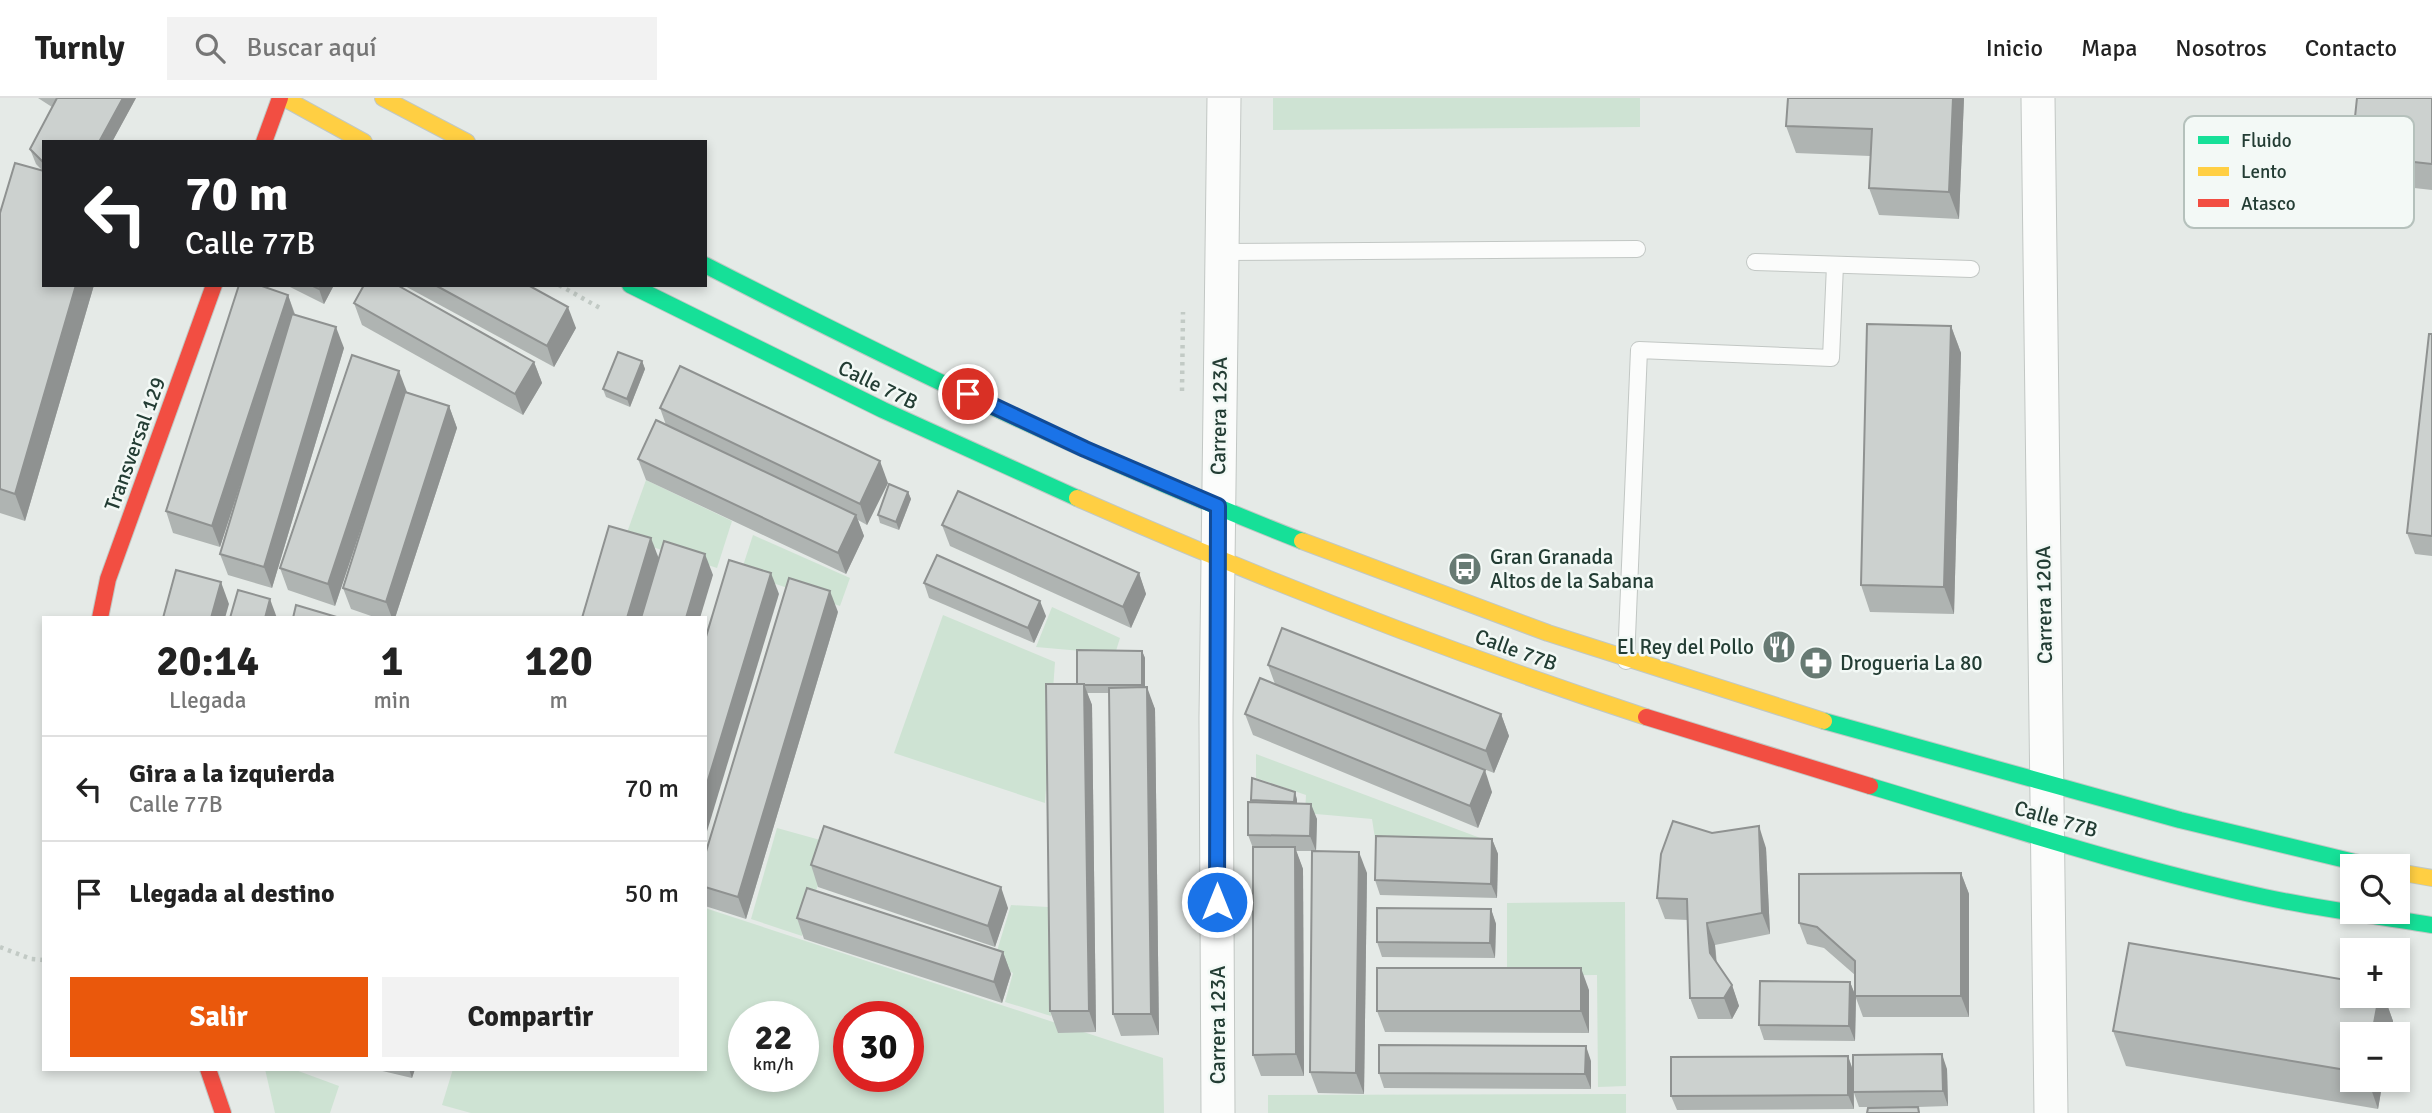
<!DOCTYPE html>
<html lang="es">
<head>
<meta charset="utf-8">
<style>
	body { margin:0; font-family:Signika,sans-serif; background:#f2f2f2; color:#222; height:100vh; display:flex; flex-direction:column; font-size:26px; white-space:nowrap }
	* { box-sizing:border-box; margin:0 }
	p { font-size:23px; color:#767676 }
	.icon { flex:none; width:38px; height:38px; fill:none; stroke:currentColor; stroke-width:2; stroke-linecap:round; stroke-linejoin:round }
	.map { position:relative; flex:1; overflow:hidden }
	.details { position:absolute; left:42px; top:518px; width:665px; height:455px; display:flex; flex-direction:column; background:#fff; border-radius:0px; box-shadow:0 4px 10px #0003 }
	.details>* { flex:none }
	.guide { position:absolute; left:42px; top:42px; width:665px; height:147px; border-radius:0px; box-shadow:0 4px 10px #0003; background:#202124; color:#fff; overflow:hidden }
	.fabs { position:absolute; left:2340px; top:756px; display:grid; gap:14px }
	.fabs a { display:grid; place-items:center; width:70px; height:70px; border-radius:0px; background:#fff; box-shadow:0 4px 10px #0003; font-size:35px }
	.speed { position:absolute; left:728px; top:903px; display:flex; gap:14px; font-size:35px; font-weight:700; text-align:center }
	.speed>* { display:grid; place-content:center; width:91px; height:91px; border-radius:50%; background:#fff; box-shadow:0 4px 10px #0003; line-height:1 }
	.speed small { font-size:18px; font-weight:400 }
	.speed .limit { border:10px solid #d22; background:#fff; color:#111 }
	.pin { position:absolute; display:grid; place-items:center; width:60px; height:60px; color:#fff; margin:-30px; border:4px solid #fff; border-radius:50%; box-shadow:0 2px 7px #0007 }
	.me { position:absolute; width:77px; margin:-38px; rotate:0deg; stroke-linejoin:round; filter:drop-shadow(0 0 5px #0008) }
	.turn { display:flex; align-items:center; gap:24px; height:147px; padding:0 28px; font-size:32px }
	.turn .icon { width:91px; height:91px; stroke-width:2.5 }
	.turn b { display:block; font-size:49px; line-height:60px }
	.eta { display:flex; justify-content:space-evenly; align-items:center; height:119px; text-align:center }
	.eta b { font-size:42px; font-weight:700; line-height:49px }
	.button { display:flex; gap:14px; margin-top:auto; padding:14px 28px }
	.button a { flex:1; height:80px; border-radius:0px; background:#ea580c; color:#fff; font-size:28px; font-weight:700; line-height:80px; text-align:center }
	.button a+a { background:#f2f2f2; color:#222 }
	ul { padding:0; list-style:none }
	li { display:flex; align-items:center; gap:21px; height:105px; padding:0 28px; border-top:2px solid #e0e0e0 }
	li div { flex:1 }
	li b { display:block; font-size:26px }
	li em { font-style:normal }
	header { display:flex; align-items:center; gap:42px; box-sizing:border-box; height:98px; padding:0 35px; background:#fff; border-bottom:2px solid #e0e0e0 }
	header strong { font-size:33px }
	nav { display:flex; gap:38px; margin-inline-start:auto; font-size:24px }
	.search { width:490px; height:63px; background:#f2f2f2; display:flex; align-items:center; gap:18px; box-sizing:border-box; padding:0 24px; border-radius:0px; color:#767676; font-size:26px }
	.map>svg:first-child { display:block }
	.green { fill:#cee3d3; fill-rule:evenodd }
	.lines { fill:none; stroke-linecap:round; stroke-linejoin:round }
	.lane-casing { stroke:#c2c7c4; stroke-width:18 }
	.street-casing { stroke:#c2c7c4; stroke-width:35 }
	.fast-casing { stroke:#c0c8c4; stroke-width:18 }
	.slow-casing { stroke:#c0c8c4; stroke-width:18 }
	.jam-casing { stroke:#c0c8c4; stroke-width:18 }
	.path { stroke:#c2cac5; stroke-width:4.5; stroke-dasharray:3.5 5; stroke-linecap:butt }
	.lane { stroke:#fbfcfb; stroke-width:16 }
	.street { stroke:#fbfcfb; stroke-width:33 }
	.fast { stroke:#16e098; stroke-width:16 }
	.slow { stroke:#ffcf43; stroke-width:16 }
	.jam { stroke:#f24e42; stroke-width:16 }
	.wall { fill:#afb4b2 }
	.shaded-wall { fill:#8f9291 }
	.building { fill:#ccd1cf; stroke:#8f9291; stroke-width:2 }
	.route-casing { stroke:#114b97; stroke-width:18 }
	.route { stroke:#1a73e8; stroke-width:12 }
	.labels { text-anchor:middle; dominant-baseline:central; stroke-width:5; stroke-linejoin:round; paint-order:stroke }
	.street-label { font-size:21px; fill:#233d34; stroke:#f3f9f6 }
	.poi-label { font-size:21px; fill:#233d34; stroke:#f3f9f6; text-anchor:start }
	.key { fill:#f3f9f6; stroke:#b5c1bc; stroke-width:2 }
	.key-label { font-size:19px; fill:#233d34 }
</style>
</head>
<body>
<header>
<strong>Turnly</strong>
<div class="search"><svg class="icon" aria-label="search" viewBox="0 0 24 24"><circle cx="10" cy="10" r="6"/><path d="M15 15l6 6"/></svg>Buscar aquí</div>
<nav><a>Inicio</a><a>Mapa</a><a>Nosotros</a><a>Contacto</a></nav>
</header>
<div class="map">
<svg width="2432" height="1015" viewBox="0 0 2432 1015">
	<rect width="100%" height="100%" fill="#e5eae7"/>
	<!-- green -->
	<g class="green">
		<polygon points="1273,0 1640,0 1640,29 1273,32"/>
		<polygon points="646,382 732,423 717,470 625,440"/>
		<polygon points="753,437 850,480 840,508 741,474"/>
		<polygon points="1052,509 1120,540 1115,556 1036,549"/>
		<polygon points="943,517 1055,564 1045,705 894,655"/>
		<polygon points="1256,656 1491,744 1376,747 1372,721 1305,715 1306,697 1256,680"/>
		<polygon points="777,730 831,745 802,838 751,821"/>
		<polygon points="1625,804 1626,988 1598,989 1597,877 1507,878 1507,805"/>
		<polygon points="1011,807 1048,809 1051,918 1005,904 1013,875 993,866"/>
		<path d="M705,810L1163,960L1164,1015H471L442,1007L453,971H705ZM744,919H803V978H744ZM849,919H908V978H849Z"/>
		<polygon points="265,971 293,971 339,988 330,1015 275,1015"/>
		<polygon points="1626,996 1626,1015 1268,1015 1268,997"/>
	</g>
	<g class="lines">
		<defs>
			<g id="lane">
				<polyline points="1221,154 1637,151"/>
				<polyline points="1755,164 1971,171"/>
				<polyline points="1626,563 1639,252 1831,260 1835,167"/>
			</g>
			<g id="street">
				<polyline points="2038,0 2051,1015"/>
				<polyline points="1218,1015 1216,620 1224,0"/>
			</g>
			<g id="fast">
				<path d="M705,167C900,267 1098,363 1302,443"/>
				<polyline points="630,187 883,312 1077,400"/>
				<polyline points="1824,623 2180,722 2371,768"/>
				<path d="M1870,688C2000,727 2131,770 2264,799C2320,811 2376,818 2432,827"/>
			</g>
			<g id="slow">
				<polyline points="284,0 364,44"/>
				<polyline points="383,0 467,44"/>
				<path d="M1077,400C1263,482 1452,555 1646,619"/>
				<polyline points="1302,443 1548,535 1824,623"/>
				<polyline points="2398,774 2432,780"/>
			</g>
			<g id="jam">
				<polyline points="264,44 280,0"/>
				<polyline points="100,520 108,481 214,187"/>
				<polyline points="1646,619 1870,688"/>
				<polyline points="208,971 223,1015"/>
			</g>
		</defs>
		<!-- lane casing -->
		<use href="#lane" class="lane-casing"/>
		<!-- street casing -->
		<use href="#street" class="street-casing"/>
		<!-- fast casing -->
		<use href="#fast" class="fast-casing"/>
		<!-- slow casing -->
		<use href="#slow" class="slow-casing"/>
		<!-- jam casing -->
		<use href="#jam" class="jam-casing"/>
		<!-- path -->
		<g class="path">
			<polyline points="559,187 600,210"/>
			<polyline points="1182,293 1183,214"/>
			<polyline points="0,849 31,861 44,862"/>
		</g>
		<!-- lane -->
		<use href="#lane" class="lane"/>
		<!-- street -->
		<use href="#street" class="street"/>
		<!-- fast -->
		<use href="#fast" class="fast"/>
		<!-- slow -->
		<use href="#slow" class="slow"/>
		<!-- jam -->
		<use href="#jam" class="jam"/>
	</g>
	<!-- wall -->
	<g class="wall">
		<polygon points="38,0 136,0 112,44 44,44 44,187 94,187 25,423 0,415 0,115 43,73 36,66 30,51 52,9"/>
		<polygon points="1788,0 1964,0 1959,121 1879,117 1869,90 1870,58 1796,55 1786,28"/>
		<polygon points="2432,0 2432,92 2361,84 2351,57"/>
		<polygon points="286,187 334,187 324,206"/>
		<polygon points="403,187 528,187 576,230 554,269"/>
		<polygon points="288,197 295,216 344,250 272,490 228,477 220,456 250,356 220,449 173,435 166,413"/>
		<polygon points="354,205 534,264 542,285 523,317 362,227"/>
		<polygon points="1951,228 1961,255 1954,516 1870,514 1861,487"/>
		<polygon points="2432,236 2432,458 2415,456 2407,435"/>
		<polygon points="642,263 645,271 630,309 606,299 603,291"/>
		<polygon points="407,294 449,308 457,330 395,520 377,520 351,511 343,490 379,377 335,508 288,492 280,470"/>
		<polygon points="660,310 888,385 867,427 858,422 864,438 846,476 646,382 638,361 666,327"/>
		<polygon points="908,394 911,401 899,432 880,425 878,417"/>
		<polygon points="942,427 1139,475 1146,496 1131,530 950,448"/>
		<polygon points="924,485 1046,518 1034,545 929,500"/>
		<polygon points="838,514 746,821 705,808 705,757"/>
		<polygon points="1142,553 1145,560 1145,589 1155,611 1159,937 1121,938 1113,916 1109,595 1087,595 1092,607 1096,934 1058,935 1050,913 1077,586"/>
		<polygon points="1268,567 1501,616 1509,638 1494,675 1422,647 1492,694 1478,730 1253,637 1245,616 1275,586"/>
		<polygon points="1295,694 1297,702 1297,705 1317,721 1316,753 1367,775 1364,996 1318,995 1310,974 1312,753 1296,753 1303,771 1304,978 1261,978 1253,957 1253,750 1248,737 1252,704 1251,702"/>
		<polygon points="1712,735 1766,750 1770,836 1715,847 1717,865 1732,887 1739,908 1732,921 1698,921 1690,900 1688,822 1665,821 1657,800"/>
		<polygon points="1492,741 1498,756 1497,800 1380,797 1375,782"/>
		<polygon points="811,767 1008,810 995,849 818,789"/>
		<polygon points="1961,775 1969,796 1969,919 1863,919 1856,900 1855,943 1764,942 1759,927 1850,884 1855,897 1855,877 1824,850 1807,846 1799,825"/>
		<polygon points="1491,811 1496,826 1495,860 1382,859 1377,844"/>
		<polygon points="797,820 1003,854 1011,876 1002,905 804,841"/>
		<polygon points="1589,892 1589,935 1385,934 1377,913"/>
		<polygon points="2352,898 2384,898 2393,923 2391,936 2352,936 2352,982 2383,982 2378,1011 2126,968 2113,933"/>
		<polygon points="1848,958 1853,972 1947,971 1948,1008 1918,1009 1920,1015 1867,1015 1917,1009 1859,1009 1854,995 1854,1011 1677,1012 1671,998"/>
		<polygon points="1591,963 1591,991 1384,990 1379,975"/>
		<polygon points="374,971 415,971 412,980"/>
	</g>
	<!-- shaded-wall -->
	<g class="shaded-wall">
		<polygon points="123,0 136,0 112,44 99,44"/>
		<polygon points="1953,0 1964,0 1959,121 1949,94"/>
		<polygon points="76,187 94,187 25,423 15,396"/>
		<polygon points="321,187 334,187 324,206 319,191"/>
		<polygon points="288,197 295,218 220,449 212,428"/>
		<polygon points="568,209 576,230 554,269 547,248"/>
		<polygon points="1951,228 1961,255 1954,516 1944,489"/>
		<polygon points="336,229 344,250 272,490 264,469"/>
		<polygon points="642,263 645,271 630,309 627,301"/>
		<polygon points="534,264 542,285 523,317 515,296"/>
		<polygon points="399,273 407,294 335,508 328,486"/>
		<polygon points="449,308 457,330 395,520 392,520 386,504"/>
		<polygon points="880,363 888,385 867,427 860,406"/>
		<polygon points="908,394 911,401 899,432 896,424"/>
		<polygon points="856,417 864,438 846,476 838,455"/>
		<polygon points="651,440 659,461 641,520 627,520"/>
		<polygon points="705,456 713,477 700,520 686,520"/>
		<polygon points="771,475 779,496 705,740 705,692"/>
		<polygon points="1139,475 1146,496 1131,530 1123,509"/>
		<polygon points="221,484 229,506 225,520 211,520"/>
		<polygon points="830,493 838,514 746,821 738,799"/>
		<polygon points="270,501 277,520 265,520"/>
		<polygon points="1040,503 1046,518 1034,545 1028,530"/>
		<polygon points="1142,553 1145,560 1145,595 1142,587"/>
		<polygon points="1084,586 1092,607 1096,934 1089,913"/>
		<polygon points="1147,589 1155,611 1159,937 1151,916"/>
		<polygon points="1501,616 1509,638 1494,675 1486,653"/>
		<polygon points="1485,672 1492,694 1478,730 1470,708"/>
		<polygon points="1295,694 1297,702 1297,711 1294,704"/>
		<polygon points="1311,706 1317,721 1316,753 1310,738"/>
		<polygon points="1759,728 1766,750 1770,836 1762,815"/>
		<polygon points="1492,741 1498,756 1497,800 1491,786"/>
		<polygon points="1295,749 1303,771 1304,978 1296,956"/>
		<polygon points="1359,754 1367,775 1364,996 1356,975"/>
		<polygon points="1961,775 1969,796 1969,919 1961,898"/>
		<polygon points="1001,789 1008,810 995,849 988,828"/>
		<polygon points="1491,811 1496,826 1495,860 1490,845"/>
		<polygon points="1707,825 1715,847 1717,876 1710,855"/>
		<polygon points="1003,854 1011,876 1002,905 994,884"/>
		<polygon points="1581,870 1589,892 1589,935 1581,913"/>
		<polygon points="1850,884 1856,899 1855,943 1849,928"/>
		<polygon points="1732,887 1739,908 1732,921 1724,900"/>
		<polygon points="2379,898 2384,898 2393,923 2391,936 2372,936"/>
		<polygon points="1586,948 1591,963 1591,991 1585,976"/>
		<polygon points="1942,956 1947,971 1948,1008 1943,993"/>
		<polygon points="1848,958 1853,973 1854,1011 1848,997"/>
		<polygon points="409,971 415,971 412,980"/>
		<polygon points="2368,982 2383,982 2378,1011"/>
	</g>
	<!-- building -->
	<g class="building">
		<polygon points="57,0 123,0 99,44 44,44 44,65 30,51"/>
		<polygon points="1788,0 1953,0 1949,94 1869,90 1872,31 1786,28"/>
		<polygon points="2357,0 2432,0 2432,66 2351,57"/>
		<polygon points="15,65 44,73 44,187 76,187 15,396 0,391 0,115"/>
		<polygon points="239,187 259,187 288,197 212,428 166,413"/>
		<polygon points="311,187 321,187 319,191"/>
		<polygon points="364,187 397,187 534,264 515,296 354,205"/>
		<polygon points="435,187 528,187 568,209 547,248"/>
		<polygon points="292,216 336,229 264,469 220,456"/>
		<polygon points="1867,226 1951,228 1944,489 1861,487"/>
		<polygon points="2429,236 2432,236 2432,438 2407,435"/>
		<polygon points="618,254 642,263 627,301 603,291"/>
		<polygon points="352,257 399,273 328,486 280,470"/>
		<polygon points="680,268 880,363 860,406 660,310"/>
		<polygon points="405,294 449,308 386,504 343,490"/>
		<polygon points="656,322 856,417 838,455 638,361"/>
		<polygon points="889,386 908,394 896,424 878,417"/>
		<polygon points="958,393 1139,475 1123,509 942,427"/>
		<polygon points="609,428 651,440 627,520 582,520"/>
		<polygon points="664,443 705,456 686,520 641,520"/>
		<polygon points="937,457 1040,503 1028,530 924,485"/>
		<polygon points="729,462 771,475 705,692 705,542"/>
		<polygon points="176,472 221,484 211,520 163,520"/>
		<polygon points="789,480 830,493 738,799 705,789 705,757"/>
		<polygon points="238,492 270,501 265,520 230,520"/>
		<polygon points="296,507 340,520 293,520"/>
		<polygon points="1282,530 1501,616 1486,653 1268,567"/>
		<polygon points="1077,552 1142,553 1142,587 1084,587 1084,586 1077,586"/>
		<polygon points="1260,580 1485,672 1470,708 1245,616"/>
		<polygon points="1046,586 1084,586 1089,913 1050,913"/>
		<polygon points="1147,589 1151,916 1113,916 1109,590"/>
		<polygon points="1252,680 1295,694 1294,704 1251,702"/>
		<polygon points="1248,704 1311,706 1310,738 1248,737"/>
		<polygon points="1673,723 1712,735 1759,728 1762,815 1707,825 1710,855 1732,887 1724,900 1690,900 1687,801 1657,800 1661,756"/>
		<polygon points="824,728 1001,789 988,828 811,767"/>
		<polygon points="1376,738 1492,741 1491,786 1375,782"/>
		<polygon points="1253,749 1295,749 1296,956 1253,957"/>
		<polygon points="1312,753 1359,754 1356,975 1310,974"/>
		<polygon points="1961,775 1961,898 1855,898 1855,863 1817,829 1799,825 1799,776"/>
		<polygon points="807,790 1003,854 994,884 797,820"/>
		<polygon points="1377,810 1491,811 1490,845 1377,844"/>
		<polygon points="2129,845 2352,883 2352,898 2379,898 2372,936 2352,936 2352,973 2113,933"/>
		<rect x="1377" y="870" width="204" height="43"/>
		<polygon points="1760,883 1850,884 1849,928 1759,927"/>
		<polygon points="1379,947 1586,948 1585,976 1379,975"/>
		<polygon points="1942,956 1943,993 1853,994 1853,957"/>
		<polygon points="1848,958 1848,997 1671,998 1671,959"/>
		<polygon points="1918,1009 1919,1015 1867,1015 1868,1010"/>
	</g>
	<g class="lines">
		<defs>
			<polyline id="route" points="968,296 1085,351 1218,408 1217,804"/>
		</defs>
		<!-- route casing -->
		<use href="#route" class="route-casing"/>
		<!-- route -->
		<use href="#route" class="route"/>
	</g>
	<!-- icons -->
	<defs>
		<symbol id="bus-disc" viewBox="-11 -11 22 22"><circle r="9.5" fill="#677a73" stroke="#f3f9f6"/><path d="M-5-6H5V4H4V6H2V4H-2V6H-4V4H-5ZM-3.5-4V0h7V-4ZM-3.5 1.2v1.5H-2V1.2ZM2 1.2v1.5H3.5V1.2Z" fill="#fff"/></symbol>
		<symbol id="restaurant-disc" viewBox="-11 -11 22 22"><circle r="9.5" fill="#677a73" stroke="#f3f9f6"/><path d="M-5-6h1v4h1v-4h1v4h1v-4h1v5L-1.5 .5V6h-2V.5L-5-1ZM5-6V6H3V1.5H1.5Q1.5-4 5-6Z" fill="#fff"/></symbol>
		<symbol id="pharmacy-disc" viewBox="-11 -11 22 22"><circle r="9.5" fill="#677a73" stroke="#f3f9f6"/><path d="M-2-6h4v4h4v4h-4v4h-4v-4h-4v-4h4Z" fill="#fff"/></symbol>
	</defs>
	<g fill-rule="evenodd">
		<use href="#bus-disc" x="1446" y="452" width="38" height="38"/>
		<use href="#restaurant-disc" x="1760" y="530" width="38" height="38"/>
		<use href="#pharmacy-disc" x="1797" y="546" width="38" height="38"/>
	</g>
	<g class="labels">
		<!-- street labels -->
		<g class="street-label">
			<text transform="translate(878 287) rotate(26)">Calle 77B</text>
			<text transform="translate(1219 318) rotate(-89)">Carrera 123A</text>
			<text transform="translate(135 346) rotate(-70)">Transversal 129</text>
			<text transform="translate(2044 507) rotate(-91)">Carrera 120A</text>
			<text transform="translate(1516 552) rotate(20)">Calle 77B</text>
			<text transform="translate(2056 721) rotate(16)">Calle 77B</text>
			<text transform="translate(1218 927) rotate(-90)">Carrera 123A</text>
		</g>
		<!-- poi labels -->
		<g class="poi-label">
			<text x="1490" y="459">Gran Granada<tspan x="1490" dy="24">Altos de la Sabana</tspan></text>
			<text x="1754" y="549" text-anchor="end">El Rey del Pollo</text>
			<text x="1840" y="565">Drogueria La 80</text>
		</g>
	</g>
	<!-- legend -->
	<rect x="2184" y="18" width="230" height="112" rx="10" class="key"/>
	<rect x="2198" y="38" width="31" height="8" fill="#16e098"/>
	<rect x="2198" y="69" width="31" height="9" fill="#ffcf43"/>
	<rect x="2198" y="101" width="31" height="8" fill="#f24e42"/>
	<g class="key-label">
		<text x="2241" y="49">Fluido</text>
		<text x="2241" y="80">Lento</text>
		<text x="2241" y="112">Atasco</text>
	</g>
</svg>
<div class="fabs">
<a><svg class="icon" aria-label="search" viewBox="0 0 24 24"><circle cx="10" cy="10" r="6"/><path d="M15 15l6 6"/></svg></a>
<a>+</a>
<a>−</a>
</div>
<div class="speed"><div>22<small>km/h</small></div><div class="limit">30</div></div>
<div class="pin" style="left:968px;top:296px;background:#d93025"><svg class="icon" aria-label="arrive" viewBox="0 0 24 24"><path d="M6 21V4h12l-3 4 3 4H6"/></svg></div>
<svg class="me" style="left:1217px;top:804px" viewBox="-20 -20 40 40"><circle r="17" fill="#1a73e8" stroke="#fff" stroke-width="3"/><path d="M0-11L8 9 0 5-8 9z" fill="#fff"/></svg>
<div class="guide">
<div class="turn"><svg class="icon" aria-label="left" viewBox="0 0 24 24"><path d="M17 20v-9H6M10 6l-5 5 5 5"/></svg><div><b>70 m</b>Calle 77B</div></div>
</div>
<section class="details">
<div class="eta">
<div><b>20:14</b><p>Llegada</p></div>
<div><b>1</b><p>min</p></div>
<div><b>120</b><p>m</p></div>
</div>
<ul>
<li><svg class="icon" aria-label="left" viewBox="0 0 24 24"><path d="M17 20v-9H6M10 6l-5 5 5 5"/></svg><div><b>Gira a la izquierda</b><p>Calle 77B</p></div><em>70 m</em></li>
<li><svg class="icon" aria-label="arrive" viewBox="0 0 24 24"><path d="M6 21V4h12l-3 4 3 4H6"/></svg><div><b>Llegada al destino</b></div><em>50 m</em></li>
</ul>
<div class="button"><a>Salir</a><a>Compartir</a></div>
</section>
</div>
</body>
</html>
